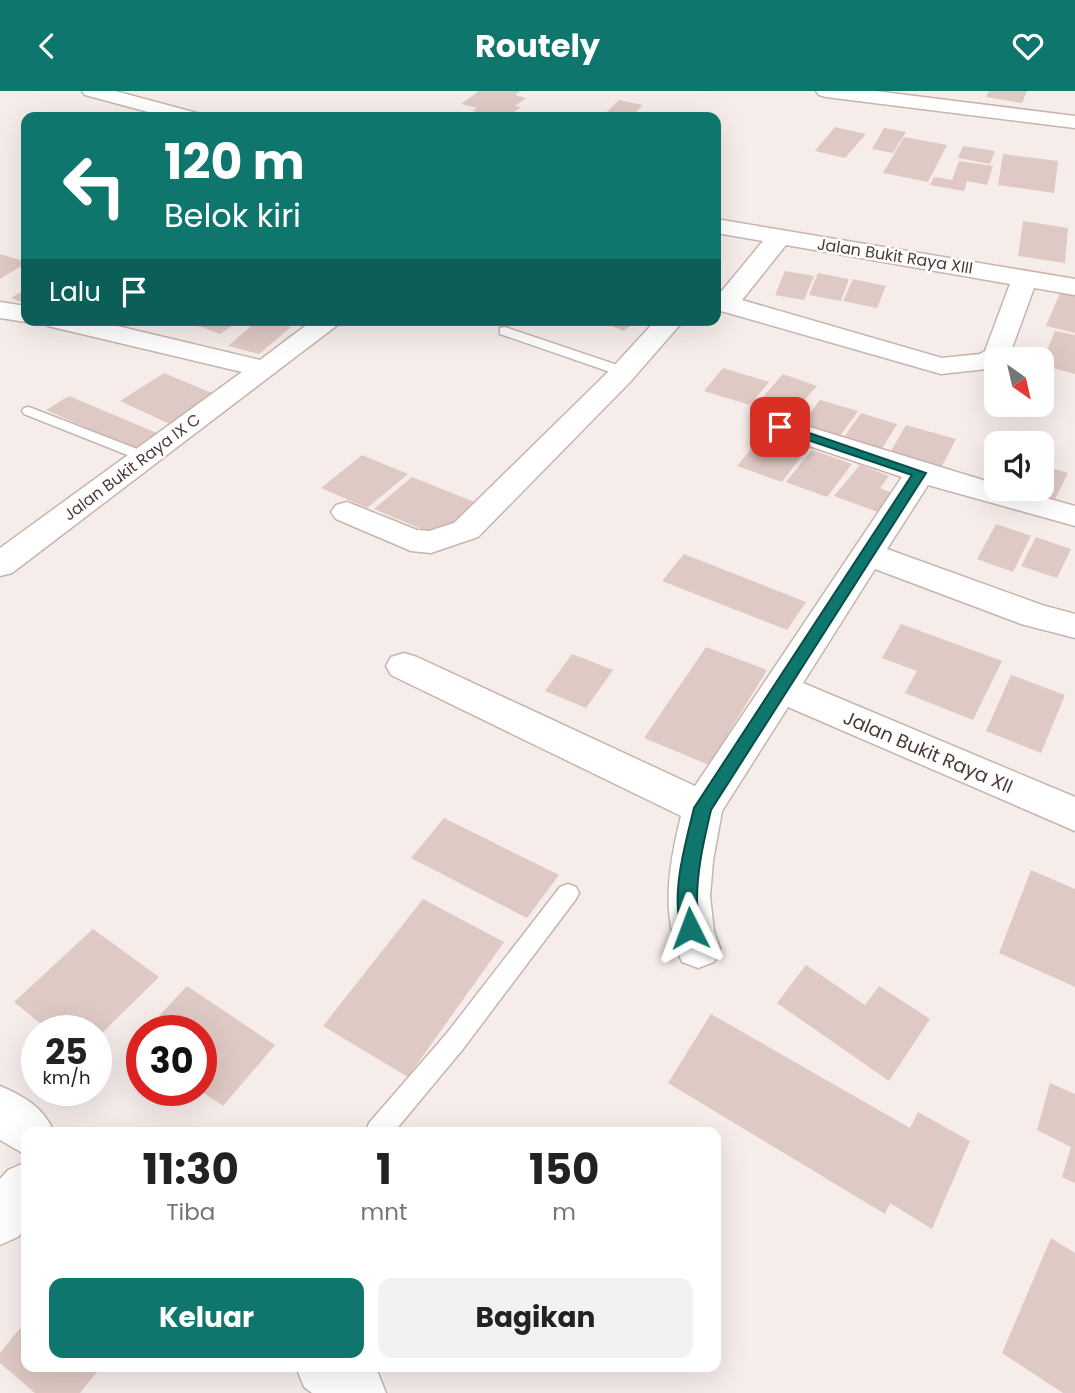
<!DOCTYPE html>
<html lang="id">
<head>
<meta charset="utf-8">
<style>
	body { margin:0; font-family:Poppins,sans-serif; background:#f2f2f2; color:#222; height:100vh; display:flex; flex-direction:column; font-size:26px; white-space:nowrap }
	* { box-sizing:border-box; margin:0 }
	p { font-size:23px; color:#767676 }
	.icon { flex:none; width:38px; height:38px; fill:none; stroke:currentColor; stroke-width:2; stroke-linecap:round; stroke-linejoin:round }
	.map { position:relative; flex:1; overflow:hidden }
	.sheet { position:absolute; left:21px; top:1036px; width:700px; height:245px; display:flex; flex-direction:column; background:#fff; border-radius:14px; box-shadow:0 7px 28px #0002 }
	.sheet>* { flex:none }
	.hud { position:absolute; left:21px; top:21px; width:700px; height:214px; border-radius:14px; box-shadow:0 7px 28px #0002; background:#0f766e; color:#fff; overflow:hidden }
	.needle { width:46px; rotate:146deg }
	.tools { position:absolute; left:984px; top:256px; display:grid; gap:14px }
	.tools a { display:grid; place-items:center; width:70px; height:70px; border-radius:14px; background:#fff; box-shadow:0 7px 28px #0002; font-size:35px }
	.speed { position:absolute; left:21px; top:924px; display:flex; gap:14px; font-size:35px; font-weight:700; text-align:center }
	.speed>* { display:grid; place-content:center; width:91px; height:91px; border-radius:50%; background:#fff; box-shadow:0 7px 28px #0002; line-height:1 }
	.speed small { font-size:18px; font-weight:400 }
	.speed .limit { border:10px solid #d22; background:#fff; color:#111 }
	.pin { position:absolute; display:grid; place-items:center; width:60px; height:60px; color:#fff; margin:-30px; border-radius:14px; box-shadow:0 4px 10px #0006 }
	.me { position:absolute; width:77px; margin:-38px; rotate:357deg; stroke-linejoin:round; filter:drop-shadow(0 0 5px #0008) }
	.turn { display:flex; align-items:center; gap:24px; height:147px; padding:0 28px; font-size:32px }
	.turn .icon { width:91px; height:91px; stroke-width:2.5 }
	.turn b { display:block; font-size:49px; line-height:60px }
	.then { display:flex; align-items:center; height:66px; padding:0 28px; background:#0003; gap:14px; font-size:26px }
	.eta { display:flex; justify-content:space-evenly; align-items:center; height:119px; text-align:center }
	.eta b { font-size:42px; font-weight:700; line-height:49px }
	.action { display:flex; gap:14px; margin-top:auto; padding:14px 28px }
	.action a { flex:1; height:80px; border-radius:14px; background:#0f766e; color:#fff; font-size:28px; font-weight:700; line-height:80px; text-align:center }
	.action a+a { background:#f2f2f2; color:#222 }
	header { display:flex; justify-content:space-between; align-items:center; height:91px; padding:0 28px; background:#0f766e; color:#fff; font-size:32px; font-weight:700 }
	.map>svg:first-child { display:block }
	.building { fill:#dfc9c4 }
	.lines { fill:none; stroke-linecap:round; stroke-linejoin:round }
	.service-casing { stroke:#c6b4ae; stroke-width:3 }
	.minor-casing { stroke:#c6b4ae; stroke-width:3 }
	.tertiary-casing { stroke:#c6b4ae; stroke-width:3 }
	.service { fill:#fff; fill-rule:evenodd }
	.minor { fill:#fff; fill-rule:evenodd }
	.tertiary { fill:#fff; fill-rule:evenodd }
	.route { fill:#0f766e; stroke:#0a4d48; stroke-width:2 }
	.labels { text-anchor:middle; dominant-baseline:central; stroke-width:5; stroke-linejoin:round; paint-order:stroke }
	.far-street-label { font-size:16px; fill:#4b3b37; stroke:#fff }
	.street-label { font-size:19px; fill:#4b3b37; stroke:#fff }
</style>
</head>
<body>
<header><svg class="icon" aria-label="back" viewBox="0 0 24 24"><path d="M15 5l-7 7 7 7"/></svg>Routely<svg class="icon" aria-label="heart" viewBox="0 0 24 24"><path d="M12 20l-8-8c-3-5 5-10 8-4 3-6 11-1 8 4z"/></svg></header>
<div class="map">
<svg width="1075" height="1302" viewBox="0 0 1075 1302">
	<rect width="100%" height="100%" fill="#f6edea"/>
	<!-- building -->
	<g class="building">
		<polygon points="479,0 521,0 515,4 526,7 515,15 521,16 510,24 496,21 491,24 472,20 477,17 461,13"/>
		<polygon points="989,0 1027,0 1022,12 986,6"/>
		<polygon points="619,9 643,14 631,26 602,26"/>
		<polygon points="835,36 866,43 845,67 815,60"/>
		<polygon points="884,37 906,41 893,62 872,58"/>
		<polygon points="904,46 947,54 928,91 883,82"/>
		<polygon points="963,55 995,60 990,73 958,67"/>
		<polygon points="1003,63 1058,70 1054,102 998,94"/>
		<polygon points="959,70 993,75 987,94 967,90 964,100 930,94 934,86 952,89"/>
		<polygon points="1023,130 1068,137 1065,172 1018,165"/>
		<polygon points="0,163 26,171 26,172 0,188"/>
		<polygon points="785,180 814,185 804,209 775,204"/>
		<polygon points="818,182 849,188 841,210 809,204"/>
		<polygon points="853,188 886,195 877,217 843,210"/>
		<polygon points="26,198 26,213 11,207"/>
		<polygon points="1060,202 1075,205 1075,242 1046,235"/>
		<polygon points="182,229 240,229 220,243"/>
		<polygon points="258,229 291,236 259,263 228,255"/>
		<polygon points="598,229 640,229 623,240"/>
		<polygon points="1055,240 1075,244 1075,283 1041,274"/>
		<polygon points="723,277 769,291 750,314 704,300"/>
		<polygon points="164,282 219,305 174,335 120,310"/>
		<polygon points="783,283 817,295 796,318 762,307"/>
		<polygon points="69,305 164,345 142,361 46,319"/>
		<polygon points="820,309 858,320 834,353 796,341"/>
		<polygon points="861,322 897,333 880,361 842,349"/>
		<polygon points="906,334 956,348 939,381 888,365"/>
		<polygon points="763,344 807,358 782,391 737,375"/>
		<polygon points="812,359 852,373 827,406 786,391"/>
		<polygon points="362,364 408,383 367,417 321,397"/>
		<polygon points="860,374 889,385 880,397 900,405 886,424 834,405"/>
		<polygon points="1041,374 1068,382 1051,416 1010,397 1041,397"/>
		<polygon points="412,386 477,412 440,446 374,418"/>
		<polygon points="996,433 1031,445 1013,481 977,468"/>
		<polygon points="1036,446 1071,458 1057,487 1021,475"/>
		<polygon points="684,463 806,511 787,539 662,490"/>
		<polygon points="901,533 1002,570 973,629 905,602 917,580 882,567"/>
		<polygon points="706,556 767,579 709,674 644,647"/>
		<polygon points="572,563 613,579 586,617 545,600"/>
		<polygon points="1011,584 1065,604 1041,662 986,640"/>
		<polygon points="444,727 559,784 527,827 411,767"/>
		<polygon points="1031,779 1075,798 1075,896 999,862"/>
		<polygon points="423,808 504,851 408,986 323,935"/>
		<polygon points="93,838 159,886 96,948 96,940 50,940 14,911"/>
		<polygon points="806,874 865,914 879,895 930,928 889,990 777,912"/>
		<polygon points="187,895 275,954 223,1015 201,1000 201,940 145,940"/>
		<polygon points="711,923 910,1037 918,1021 970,1050 932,1138 890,1112 885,1123 668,992"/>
		<polygon points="1050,992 1075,1003 1075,1092 1062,1086 1071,1056 1037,1039"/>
		<polygon points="1051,1147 1075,1162 1075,1302 1063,1302 1002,1262"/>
		<polygon points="26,1230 26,1276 101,1276 80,1302 35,1302 0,1272 0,1262"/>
	</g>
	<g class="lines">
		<defs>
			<g id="service">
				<polygon points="505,236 629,278 631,281 624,285 619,284 500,243 500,237"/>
				<polygon points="29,316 150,363 153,366 145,371 140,369 24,323 22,320 24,317"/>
				<polygon points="568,793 576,796 579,802 576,808 463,958 394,1041 366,1041 369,1032 447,942 560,796"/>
			</g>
			<g id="minor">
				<polygon points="82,0 115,0 197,22 200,26 167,26 85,4"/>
				<path d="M716,128L1075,188V204L1034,197L1008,268H996V277L941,283L721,220L716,207L763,150L716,142ZM786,154L1010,193L985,260L980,263L942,267L742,209Z"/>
				<polygon points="0,211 26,215 26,229 33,229 26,231 0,227"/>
				<polygon points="44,229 92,229 260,269 313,229 344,229 12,482 0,485 0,457 242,281 48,235"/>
				<polygon points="656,229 684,229 630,291 478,446 431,462 411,460 336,428 331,421 336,414 347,411 417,439 429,440 454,432 610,279"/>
				<path d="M780,327L996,393V397H1011L1075,415V435L928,394L887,458L1042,514L1075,523V547L1021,533L875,478L803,592L1075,706V740L788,616L722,720L713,770L710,805L714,840L720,857L714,871L698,877L682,871C660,823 669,774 681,725L391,584L386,575L391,566L404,562L417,566L695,695L902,386L770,342L765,336L770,330Z"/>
				<path d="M0,995C24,1005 44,1017 54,1041H26V1064L0,1049Z"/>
				<polygon points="26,1071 26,1137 18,1146 0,1154 0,1088 8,1079"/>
				<polygon points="296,1276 370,1276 378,1282 386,1302 312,1302 304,1296"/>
			</g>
			<polygon id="tertiary" points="816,0 875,0 1075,25 1075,37 826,6 819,4"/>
		</defs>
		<!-- service casing -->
		<use href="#service" class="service-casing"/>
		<!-- minor casing -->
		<use href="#minor" class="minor-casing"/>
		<!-- tertiary casing -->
		<use href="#tertiary" class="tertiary-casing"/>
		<!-- service -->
		<use href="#service" class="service"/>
		<!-- minor -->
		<use href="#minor" class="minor"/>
		<!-- tertiary -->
		<use href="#tertiary" class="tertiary"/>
	</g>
	<!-- route -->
	<path class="route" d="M780,332L926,382L711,719C704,749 697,778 697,809C697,820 702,832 697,843L690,845L684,843C668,810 686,751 694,717L912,384L775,338V333Z"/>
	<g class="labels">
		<!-- far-street labels -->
		<g class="far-street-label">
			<text transform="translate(895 165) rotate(9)">Jalan Bukit Raya XIII</text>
			<text transform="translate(132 376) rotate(-37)">Jalan Bukit Raya IX C</text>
		</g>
		<!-- street labels -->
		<g class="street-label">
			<text transform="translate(928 661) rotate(23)">Jalan Bukit Raya XII</text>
		</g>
	</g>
</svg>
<div class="tools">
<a><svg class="needle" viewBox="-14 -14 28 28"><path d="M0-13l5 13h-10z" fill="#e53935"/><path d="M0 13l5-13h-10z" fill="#767676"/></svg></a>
<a><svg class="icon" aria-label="sound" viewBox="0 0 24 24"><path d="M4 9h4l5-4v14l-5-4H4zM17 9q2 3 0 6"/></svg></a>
</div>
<div class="speed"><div>25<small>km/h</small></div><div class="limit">30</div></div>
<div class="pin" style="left:780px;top:336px;background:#d93025"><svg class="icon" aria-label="arrive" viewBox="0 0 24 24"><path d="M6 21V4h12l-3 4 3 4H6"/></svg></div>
<svg class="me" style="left:690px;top:837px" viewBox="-20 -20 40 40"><path d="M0-17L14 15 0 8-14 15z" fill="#0f766e" stroke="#fff" stroke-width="4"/></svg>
<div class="hud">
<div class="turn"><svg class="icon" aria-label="left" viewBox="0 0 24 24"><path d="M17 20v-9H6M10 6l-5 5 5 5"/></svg><div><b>120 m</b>Belok kiri</div></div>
<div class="then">Lalu<svg class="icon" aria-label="arrive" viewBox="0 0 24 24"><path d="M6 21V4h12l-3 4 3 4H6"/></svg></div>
</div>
<section class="sheet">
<div class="eta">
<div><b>11:30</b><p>Tiba</p></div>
<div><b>1</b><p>mnt</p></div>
<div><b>150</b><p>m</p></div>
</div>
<div class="action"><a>Keluar</a><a>Bagikan</a></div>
</section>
</div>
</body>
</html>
